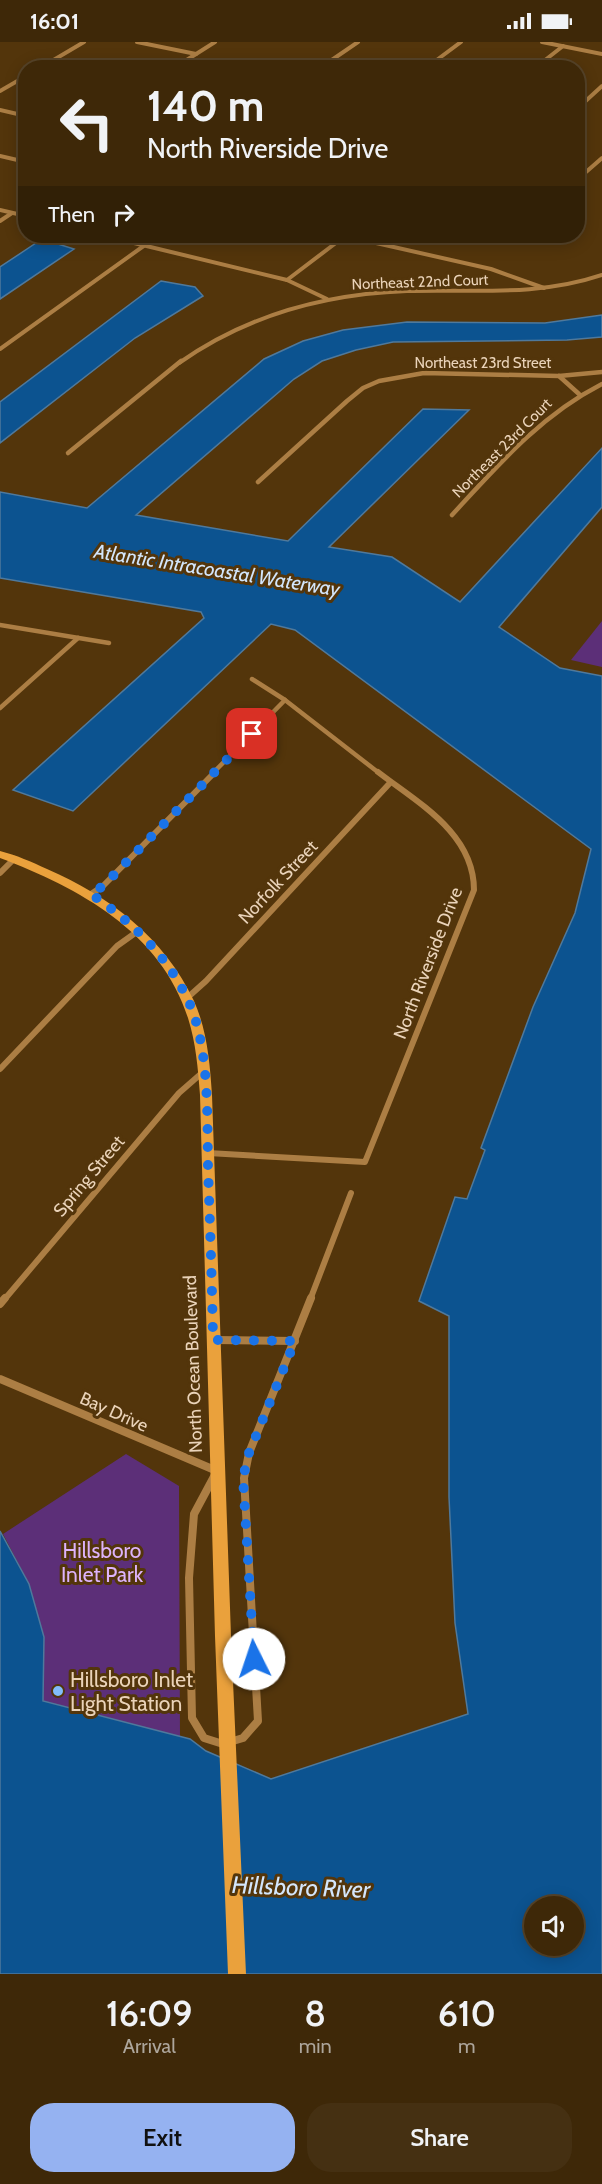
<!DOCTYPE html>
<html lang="en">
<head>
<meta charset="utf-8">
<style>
	body { margin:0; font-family:Cabin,sans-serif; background:#453012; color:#f1f3f6; height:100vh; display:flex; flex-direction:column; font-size:22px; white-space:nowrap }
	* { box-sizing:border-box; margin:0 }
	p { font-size:20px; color:#ada69c }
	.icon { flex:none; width:33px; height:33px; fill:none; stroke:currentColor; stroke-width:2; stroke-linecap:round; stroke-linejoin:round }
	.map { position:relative; height:1932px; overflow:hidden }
	.details { display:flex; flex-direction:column; background:#3e2808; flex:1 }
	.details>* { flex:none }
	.hud { position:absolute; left:18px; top:18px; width:567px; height:183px; border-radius:24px; box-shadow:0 3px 15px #0003,0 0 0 2px #574429; background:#3e2808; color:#f1f3f6; overflow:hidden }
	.controls { position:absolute; left:524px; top:1854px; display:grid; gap:12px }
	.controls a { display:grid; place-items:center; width:60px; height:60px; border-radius:50%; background:#3e2808; box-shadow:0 3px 15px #0003,0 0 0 2px #574429; font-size:30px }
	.pin { position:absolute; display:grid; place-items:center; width:51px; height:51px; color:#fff; margin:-26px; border-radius:12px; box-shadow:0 3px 9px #0006 }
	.me { position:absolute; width:66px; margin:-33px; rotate:356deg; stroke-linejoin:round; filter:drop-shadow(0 0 4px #0008) }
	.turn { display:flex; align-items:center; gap:21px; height:126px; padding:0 30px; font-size:27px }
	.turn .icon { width:78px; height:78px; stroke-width:2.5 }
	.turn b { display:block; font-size:42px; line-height:51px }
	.then { display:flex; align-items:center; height:57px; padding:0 30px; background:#0003; gap:12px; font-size:22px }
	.eta { display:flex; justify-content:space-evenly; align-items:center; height:102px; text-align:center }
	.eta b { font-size:36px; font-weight:600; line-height:42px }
	.primary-button { display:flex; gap:12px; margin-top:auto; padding:12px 30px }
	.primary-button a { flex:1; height:69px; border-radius:24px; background:#95b2f1; color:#111; font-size:24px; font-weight:600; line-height:69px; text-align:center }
	.primary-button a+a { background:#453012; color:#f1f3f6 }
	.status { display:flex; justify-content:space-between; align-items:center; height:42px; padding:0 30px; background:#3e2808; direction:ltr }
	.status svg { height:16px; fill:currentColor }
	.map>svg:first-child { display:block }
	.green { fill:#5c2f78 }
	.water { fill:#0c5390; stroke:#4f799c; stroke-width:1.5; fill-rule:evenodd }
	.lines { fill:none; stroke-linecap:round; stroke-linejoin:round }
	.street-far3 { stroke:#ac7e44; stroke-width:4 }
	.street-far2 { stroke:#ac7e44; stroke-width:4.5 }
	.street-far1 { stroke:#ac7e44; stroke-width:6 }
	.street { stroke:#ac7e44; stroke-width:8 }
	.secondary { fill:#eaa13c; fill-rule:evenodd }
	.route { stroke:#1a73e8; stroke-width:10; stroke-dasharray:0 18 }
	.poi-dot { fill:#82bcfa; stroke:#53350b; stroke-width:2 }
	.labels { text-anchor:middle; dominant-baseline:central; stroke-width:6; stroke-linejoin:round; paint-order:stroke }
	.far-street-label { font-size:15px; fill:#ead3b9; stroke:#53350b }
	.street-label { font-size:18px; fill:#ead3b9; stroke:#53350b }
	.water-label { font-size:20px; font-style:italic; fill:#d3e6fc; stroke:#53350b }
	.near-park-label { font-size:21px; fill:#ddb3fb; stroke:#53350b }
	.near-poi-label { font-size:21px; fill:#ead3b9; stroke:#53350b; text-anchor:start }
	.near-water-label { font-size:24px; font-style:italic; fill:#d3e6fc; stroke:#53350b }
</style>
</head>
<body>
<div class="status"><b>16:01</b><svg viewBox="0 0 49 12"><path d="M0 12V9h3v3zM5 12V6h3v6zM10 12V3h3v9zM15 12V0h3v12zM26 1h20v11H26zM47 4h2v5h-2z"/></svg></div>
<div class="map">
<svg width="602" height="1932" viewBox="0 0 602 1932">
	<rect width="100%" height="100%" fill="#53350b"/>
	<!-- green -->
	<g class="green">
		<polygon points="602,579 602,625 571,618"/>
		<polygon points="126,1412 179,1444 180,1695 43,1659 44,1595 29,1542 3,1492"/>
	</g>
	<!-- water -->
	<g class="water">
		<polygon points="42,197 74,207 0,257 0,225"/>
		<polygon points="161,239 195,245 203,254 135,296 0,401 0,360"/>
		<path d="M602,273V295L567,298L393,300L356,308L322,319L294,337L136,473L288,499L423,367L469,368L329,505L392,515L460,560L602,406V465L499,585L560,626L602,634V1932H0V1489L29,1542L44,1595L43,1659L190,1697L206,1709L271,1737L468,1672L455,1581L449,1455V1274L419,1259L455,1155L467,1157L485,1108L481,1106L533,965L575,871L591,807L295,588L271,582L73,769L13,748L204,576L201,570L0,536V450L87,466L264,317L303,299L343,288L407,280L545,281ZM534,1864H573V1904H534Z"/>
	</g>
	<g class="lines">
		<!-- street-far3 -->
		<g class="street-far3">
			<polyline points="137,0 196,12"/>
			<polyline points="542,0 602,12"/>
			<polyline points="48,21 70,26"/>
			<polyline points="40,26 84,0"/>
			<polyline points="174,26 215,0"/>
			<polyline points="320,26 358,0"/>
			<polyline points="426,26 461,0"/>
			<polyline points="535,26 563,4"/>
			<polyline points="0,49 26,34"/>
			<polyline points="578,66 602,44"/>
			<polyline points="0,68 26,74"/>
			<polyline points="0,114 26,120"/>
			<polyline points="578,137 602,116"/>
			<polyline points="0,168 26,174"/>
			<polyline points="0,179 12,171"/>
			<polyline points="105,194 287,238 327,257"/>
			<polyline points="345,194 491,227 544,246"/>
			<polyline points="287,238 345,194"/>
			<polyline points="0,307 145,203"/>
			<path d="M179,321C247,273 324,252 407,249C474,247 537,255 602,233"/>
		</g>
		<!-- street-far2 -->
		<g class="street-far2">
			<polyline points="559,334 579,352"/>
			<polyline points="68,411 181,319"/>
			<polyline points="258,440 347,359 363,346 379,339 424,331 559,334 602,330"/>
			<path d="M452,473C498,423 541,373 602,342"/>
			<polyline points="0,583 109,601"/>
			<polyline points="252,637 285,658 379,731"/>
			<polyline points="0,666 78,596"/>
			<polyline points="213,731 285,658"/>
		</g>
		<!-- street-far1 -->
		<g class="street-far1">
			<polyline points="0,831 14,817"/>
			<polyline points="91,852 103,844 215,730"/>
			<polyline points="187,956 206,939 389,742"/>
			<polyline points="0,1027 117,904 138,889"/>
			<path d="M208,1111L365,1120L474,848C474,791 418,761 378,730"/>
			<polyline points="4,1258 179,1051 203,1030"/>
			<polyline points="310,1258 351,1151"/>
		</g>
		<!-- street -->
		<g class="street">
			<polyline points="0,1262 5,1256"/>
			<polyline points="215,1298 295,1299"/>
			<polyline points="0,1337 217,1429 194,1472 189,1536 192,1676 204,1696 223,1702 243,1696 258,1679 244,1436 249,1411 311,1256"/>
		</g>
		<!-- secondary -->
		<path class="secondary" d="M0,809C16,813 32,820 47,827C109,854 164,895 194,959C207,988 210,1021 212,1053L231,1594L246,1932H228L215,1594L200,1053C198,1027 196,1001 188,976C161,890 79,846 0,816Z"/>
	</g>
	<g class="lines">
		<!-- route -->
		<path class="route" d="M252,692L103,844L91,852C131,880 164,910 186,954C210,1001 207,1073 208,1125C210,1182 212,1240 213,1298L295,1299L249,1411L243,1436L254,1617"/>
	</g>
	<!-- markers -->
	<circle class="poi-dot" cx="58" cy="1649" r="6"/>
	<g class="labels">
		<!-- far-street labels -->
		<g class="far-street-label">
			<text transform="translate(420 240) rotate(-2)">Northeast 22nd Court</text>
			<text x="483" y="321">Northeast 23rd Street</text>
			<text transform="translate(502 406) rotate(-45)">Northeast 23rd Court</text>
		</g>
		<!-- street labels -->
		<g class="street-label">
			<text transform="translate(278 840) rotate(-47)">Norfolk Street</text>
			<text transform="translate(428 921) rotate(-69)">North Riverside Drive</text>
			<text transform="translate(89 1134) rotate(-50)">Spring Street</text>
			<text transform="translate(193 1322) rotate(-92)">North Ocean Boulevard</text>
			<text transform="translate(114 1370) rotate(24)">Bay Drive</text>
		</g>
		<!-- water labels -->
		<g class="water-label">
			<text transform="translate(217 528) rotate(9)">Atlantic Intracoastal Waterway</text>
		</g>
		<!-- near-park labels -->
		<g class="near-park-label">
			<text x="102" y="1508">Hillsboro<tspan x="102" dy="24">Inlet Park</tspan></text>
		</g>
		<!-- near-poi labels -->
		<g class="near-poi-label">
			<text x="70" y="1637">Hillsboro Inlet<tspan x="70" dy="24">Light Station</tspan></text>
		</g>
		<!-- near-water labels -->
		<g class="near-water-label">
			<text transform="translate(301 1845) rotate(2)">Hillsboro River</text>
		</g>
	</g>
</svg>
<div class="controls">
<a><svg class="icon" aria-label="sound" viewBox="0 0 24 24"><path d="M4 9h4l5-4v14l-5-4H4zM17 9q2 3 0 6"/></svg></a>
</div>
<div class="pin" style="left:252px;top:692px;background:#d93025"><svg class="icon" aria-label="arrive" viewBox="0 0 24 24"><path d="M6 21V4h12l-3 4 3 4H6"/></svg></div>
<svg class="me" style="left:254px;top:1617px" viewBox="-20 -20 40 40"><circle r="19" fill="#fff"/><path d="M0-13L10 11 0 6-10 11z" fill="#1a73e8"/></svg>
<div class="hud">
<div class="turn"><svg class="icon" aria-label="left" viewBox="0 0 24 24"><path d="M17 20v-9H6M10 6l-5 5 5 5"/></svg><div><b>140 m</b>North Riverside Drive</div></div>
<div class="then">Then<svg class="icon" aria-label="right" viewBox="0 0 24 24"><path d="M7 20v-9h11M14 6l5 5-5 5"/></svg></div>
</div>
</div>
<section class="details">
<div class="eta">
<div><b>16:09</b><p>Arrival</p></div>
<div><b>8</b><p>min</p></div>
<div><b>610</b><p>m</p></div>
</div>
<div class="primary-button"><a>Exit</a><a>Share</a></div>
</section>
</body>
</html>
